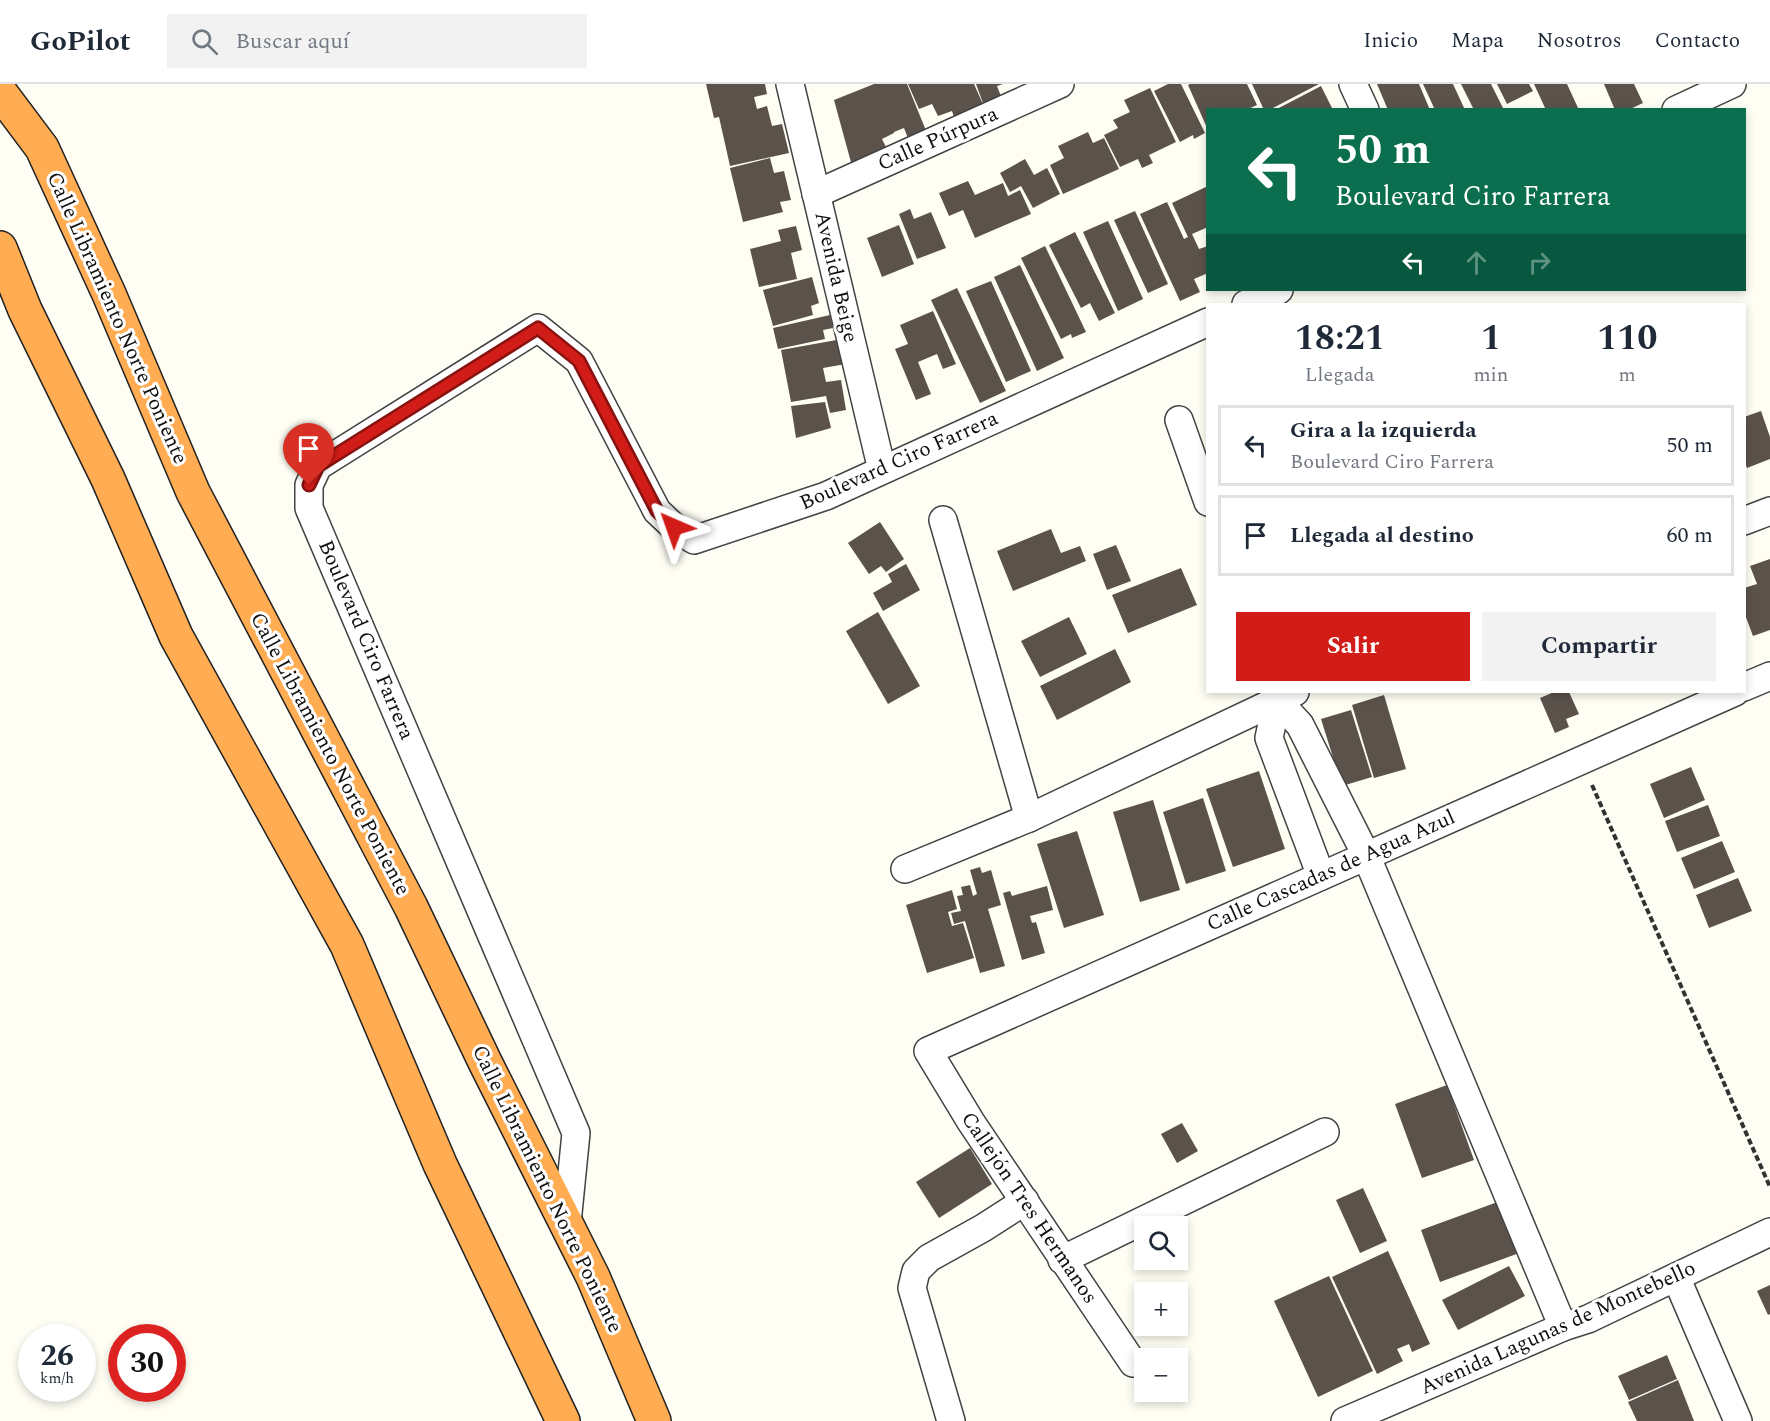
<!DOCTYPE html>
<html lang="es">
<head>
<meta charset="utf-8">
<style>
	body { margin:0; font-family:Spectral,serif; background:#f2f2f3; color:#1f2937; height:100vh; display:flex; flex-direction:column; font-size:22px; white-space:nowrap }
	* { box-sizing:border-box; margin:0 }
	p { font-size:20px; color:#747a83 }
	.icon { flex:none; width:33px; height:33px; fill:none; stroke:currentColor; stroke-width:2; stroke-linecap:round; stroke-linejoin:round }
	.map { position:relative; flex:1; overflow:hidden }
	.drawer { position:absolute; left:1206px; top:219px; width:540px; height:390px; display:flex; flex-direction:column; background:#fff; border-radius:0px; box-shadow:0 3px 9px #0003 }
	.drawer>* { flex:none }
	.top-card { position:absolute; left:1206px; top:24px; width:540px; height:183px; border-radius:0px; box-shadow:0 3px 9px #0003; background:#0b6e4f; color:#fff; overflow:hidden }
	.fabs { position:absolute; left:1134px; top:1132px; display:grid; gap:12px }
	.fabs a { display:grid; place-items:center; width:54px; height:54px; border-radius:0px; background:#fff; box-shadow:0 3px 9px #0003; font-size:30px }
	.speed { position:absolute; left:18px; top:1240px; display:flex; gap:12px; font-size:30px; font-weight:700; text-align:center }
	.speed>* { display:grid; place-content:center; width:78px; height:78px; border-radius:50%; background:#fff; box-shadow:0 3px 9px #0003; line-height:1 }
	.speed small { font-size:15px; font-weight:400 }
	.speed .limit { border:9px solid #d22; background:#fff; color:#111 }
	.pin { position:absolute; display:grid; place-items:center; width:51px; height:51px; color:#fff; margin:-62px -26px; border-radius:50% 50% 50% 0; rotate:-45deg; box-shadow:0 0 6px #0007 }
	.pin .icon { rotate:45deg }
	.me { position:absolute; width:66px; margin:-33px; rotate:317deg; stroke-linejoin:round; filter:drop-shadow(0 0 4px #0008) }
	.turn { display:flex; align-items:center; gap:21px; height:126px; padding:0 30px; font-size:27px }
	.turn .icon { width:78px; height:78px; stroke-width:2.5 }
	.turn b { display:block; font-size:42px; line-height:51px }
	.lanes { display:flex; align-items:center; height:57px; padding:0 30px; background:#0003; justify-content:center; gap:30px; direction:ltr }
	.lanes .off { opacity:.35 }
	.eta { display:flex; justify-content:space-evenly; align-items:center; height:102px; text-align:center }
	.eta b { font-size:36px; font-weight:700; line-height:42px }
	.cta { display:flex; gap:12px; margin-top:auto; padding:12px 30px }
	.cta a { flex:1; height:69px; border-radius:0px; background:#d11c18; color:#fff; font-size:24px; font-weight:700; line-height:69px; text-align:center }
	.cta a+a { background:#f2f2f3; color:#1f2937 }
	ul { padding:0; list-style:none }
	li { display:flex; align-items:center; gap:18px; height:81px; margin:0 12px 9px; padding:0 18px; border:3px solid #e0e1e3; border-radius:0px }
	li div { flex:1 }
	li b { display:block; font-size:22px }
	li em { font-style:normal }
	header { display:flex; align-items:center; gap:36px; box-sizing:border-box; height:84px; padding:0 30px; background:#fff; border-bottom:2px solid #e0e1e3 }
	header strong { font-size:28px }
	nav { display:flex; gap:33px; margin-inline-start:auto; font-size:21px }
	.search { width:420px; height:54px; background:#f2f2f3; display:flex; align-items:center; gap:15px; box-sizing:border-box; padding:0 21px; border-radius:0px; color:#747a83; font-size:22px }
	.map>svg:first-child { display:block }
	.building { fill:#5b524b }
	.lines { fill:none; stroke-linecap:round; stroke-linejoin:round }
	.street-casing { stroke:#434343; stroke-width:30 }
	.highway-casing { stroke:#212121; stroke-width:36 }
	.path { stroke:#323232; stroke-width:4; stroke-dasharray:6 3; stroke-linecap:butt }
	.street { stroke:#fff; stroke-width:27 }
	.highway { stroke:#ffac52; stroke-width:33 }
	.route-casing { stroke:#881210; stroke-width:15 }
	.route { stroke:#d11c18; stroke-width:10 }
	.labels { text-anchor:middle; dominant-baseline:central; stroke-width:6; stroke-linejoin:round; paint-order:stroke }
	.street-label { font-size:21px; fill:#101010; stroke:#fff }
</style>
</head>
<body>
<header>
<strong>GoPilot</strong>
<div class="search"><svg class="icon" aria-label="search" viewBox="0 0 24 24"><circle cx="10" cy="10" r="6"/><path d="M15 15l6 6"/></svg>Buscar aquí</div>
<nav><a>Inicio</a><a>Mapa</a><a>Nosotros</a><a>Contacto</a></nav>
</header>
<div class="map">
<svg width="1770" height="1337" viewBox="0 0 1770 1337">
	<rect width="100%" height="100%" fill="#fffef4"/>
	<!-- building -->
	<g class="building">
		<polygon points="706,0 765,0 767,10 754,13 757,25 767,22 772,42 782,40 789,69 730,82 719,33 714,34"/>
		<polygon points="874,0 907,0 927,49 909,57 904,44 894,48 894,49 882,55 888,67 852,82 834,16"/>
		<polygon points="908,0 974,0 986,27 956,39 952,27 938,32 932,20 919,25"/>
		<polygon points="976,0 1003,0 997,2 1002,15 984,22"/>
		<polygon points="1168,0 1181,0 1205,49 1194,55 1193,51 1180,58 1154,7"/>
		<polygon points="1190,0 1247,0 1257,21 1246,26 1208,26 1208,46 1188,1"/>
		<polygon points="1252,0 1319,0 1269,26 1264,26"/>
		<polygon points="1377,0 1419,0 1430,26 1388,26"/>
		<polygon points="1423,0 1453,0 1465,26 1435,26"/>
		<polygon points="1461,0 1491,0 1504,26 1474,26"/>
		<polygon points="1497,0 1529,0 1533,7 1507,20"/>
		<polygon points="1534,0 1567,0 1579,26 1546,26"/>
		<polygon points="1604,0 1634,0 1643,19 1628,26 1615,26"/>
		<polygon points="1321,2 1333,26 1275,26"/>
		<polygon points="1150,4 1176,58 1149,71 1153,79 1142,84 1138,75 1120,83 1104,51 1118,44 1113,36 1130,28 1124,16"/>
		<polygon points="1088,48 1093,59 1104,54 1119,85 1063,110 1050,81 1064,74 1058,62"/>
		<polygon points="770,74 774,89 784,87 791,116 780,118 783,128 743,138 730,84"/>
		<polygon points="1025,75 1034,91 1047,84 1060,110 1033,124 1021,102 1010,108 1000,89"/>
		<polygon points="968,97 975,111 1003,99 1008,112 1020,106 1031,130 975,154 963,126 949,132 939,109"/>
		<polygon points="1208,102 1208,143 1192,150 1199,165 1208,162 1208,189 1194,195 1200,208 1180,217 1140,130 1167,118 1184,155 1188,153 1172,119"/>
		<polygon points="910,125 914,135 931,128 946,164 917,175 899,130"/>
		<polygon points="1135,127 1168,200 1148,209 1114,136"/>
		<polygon points="1108,137 1143,215 1118,227 1083,148"/>
		<polygon points="899,141 914,180 882,193 867,154"/>
		<polygon points="796,142 802,166 791,169 797,195 759,203 750,165 781,157 778,146"/>
		<polygon points="1075,148 1115,229 1099,237 1090,219 1081,224 1049,161"/>
		<polygon points="1045,162 1086,248 1072,254 1071,250 1061,255 1021,174"/>
		<polygon points="1020,181 1064,274 1037,287 994,193"/>
		<polygon points="812,193 819,219 811,222 813,231 773,242 763,206"/>
		<polygon points="991,197 1031,287 1006,298 966,207"/>
		<polygon points="957,204 1006,307 980,319 931,216"/>
		<polygon points="933,227 956,280 943,285 937,270 918,278 931,310 916,316 895,265 908,260 900,241"/>
		<polygon points="830,231 833,244 823,246 825,255 778,265 773,244"/>
		<polygon points="842,255 846,280 823,284 826,298 841,296 846,326 830,329 826,312 791,318 781,266"/>
		<polygon points="825,318 831,344 796,354 791,322"/>
		<polygon points="1761,327 1770,353 1770,375 1747,384 1744,376 1744,333"/>
		<polygon points="880,438 904,475 886,488 881,482 869,490 848,459"/>
		<polygon points="1051,445 1061,469 1080,462 1086,477 1013,507 997,467"/>
		<polygon points="1116,461 1131,497 1107,506 1093,470"/>
		<polygon points="1770,475 1770,546 1753,552 1744,528 1744,504 1757,500 1750,482"/>
		<polygon points="906,480 920,506 883,527 873,509 892,498 888,490"/>
		<polygon points="1181,484 1197,521 1128,549 1112,511"/>
		<polygon points="878,528 920,602 888,620 846,547"/>
		<polygon points="1069,533 1087,570 1040,593 1021,557"/>
		<polygon points="1115,565 1131,598 1057,636 1040,602"/>
		<polygon points="1554,608 1569,608 1579,630 1566,635 1569,643 1555,649 1540,614"/>
		<polygon points="1384,611 1406,685 1374,694 1352,621"/>
		<polygon points="1351,626 1372,693 1342,702 1321,635"/>
		<polygon points="1691,683 1705,716 1664,734 1650,700"/>
		<polygon points="1259,687 1285,765 1233,783 1206,705"/>
		<polygon points="1203,714 1226,787 1186,800 1163,728"/>
		<polygon points="1153,716 1180,806 1140,818 1113,728"/>
		<polygon points="1708,721 1720,752 1677,768 1665,737"/>
		<polygon points="1077,747 1104,831 1064,844 1037,760"/>
		<polygon points="1722,757 1735,788 1694,805 1681,774"/>
		<polygon points="980,783 982,789 991,786 1001,821 988,825 1005,882 980,889 965,837 954,840 951,829 961,827 957,812 963,811 961,803 970,801 973,812 977,810 970,786"/>
		<polygon points="1738,794 1752,827 1709,844 1696,811"/>
		<polygon points="1047,802 1053,826 1030,832 1032,839 1036,838 1045,869 1022,876 1003,809 1010,807 1012,812"/>
		<polygon points="952,806 957,825 948,828 952,842 963,839 974,874 927,889 906,821"/>
		<polygon points="1447,1001 1474,1076 1422,1094 1395,1020"/>
		<polygon points="1182,1039 1198,1067 1177,1079 1161,1050"/>
		<polygon points="970,1064 992,1100 939,1134 916,1098"/>
		<polygon points="1363,1104 1387,1157 1360,1169 1336,1116"/>
		<polygon points="1503,1116 1522,1168 1440,1198 1421,1146"/>
		<polygon points="1388,1167 1430,1260 1412,1268 1409,1260 1397,1265 1403,1277 1377,1290 1332,1193"/>
		<polygon points="1509,1182 1525,1212 1458,1246 1442,1216"/>
		<polygon points="1329,1192 1373,1287 1318,1313 1274,1217"/>
		<polygon points="1770,1201 1770,1230 1768,1231 1757,1207"/>
		<polygon points="1667,1271 1677,1295 1629,1316 1618,1292"/>
		<polygon points="1678,1296 1694,1337 1637,1337 1628,1318"/>
	</g>
	<g class="lines">
		<defs>
			<g id="street">
				<polyline points="790,0 882,386"/>
				<polyline points="1353,0 1365,26"/>
				<polyline points="1676,26 1732,0"/>
				<polyline points="816,110 1060,0"/>
				<polyline points="1246,220 1279,206"/>
				<polyline points="1179,336 1208,418"/>
				<polyline points="943,436 1029,734"/>
				<polyline points="1744,437 1770,427"/>
				<polyline points="1744,603 1770,592"/>
				<polyline points="1274,608 1277,616 1300,641 1366,771 1563,1243"/>
				<polyline points="1277,616 1269,654 1321,792"/>
				<polyline points="905,785 1029,734 1295,608"/>
				<polyline points="567,1139 576,1049 309,424 309,401 318,382 538,244 579,277 657,427 674,443 694,456 826,412 1208,238"/>
				<polyline points="1062,1176 1325,1048"/>
				<polyline points="1676,1193 1738,1337"/>
				<polyline points="1133,1279 971,1038 928,967 1735,608"/>
				<polyline points="951,1337 912,1204 916,1187 929,1174 983,1144 1025,1117"/>
				<polyline points="1345,1337 1563,1243 1588,1235 1770,1148"/>
			</g>
			<g id="highway">
				<polyline points="0,8 42,64 109,210 193,408 411,823 485,978 593,1193 654,1337"/>
				<polyline points="0,164 25,226 108,395 176,552 347,861 440,1080 563,1337"/>
			</g>
		</defs>
		<!-- street casing -->
		<use href="#street" class="street-casing"/>
		<!-- highway casing -->
		<use href="#highway" class="highway-casing"/>
		<!-- path -->
		<polyline class="path" points="1592,701 1770,1103"/>
		<!-- street -->
		<use href="#street" class="street"/>
		<!-- highway -->
		<use href="#highway" class="highway"/>
	</g>
	<g class="lines">
		<defs>
			<polyline id="route" points="309,401 318,382 538,244 579,277 657,427 674,443"/>
		</defs>
		<!-- route casing -->
		<use href="#route" class="route-casing"/>
		<!-- route -->
		<use href="#route" class="route"/>
	</g>
	<g class="labels">
		<!-- street labels -->
		<g class="street-label">
			<text transform="translate(938 55) rotate(-24)">Calle Púrpura</text>
			<text transform="translate(836 193) rotate(77)">Avenida Beige</text>
			<text transform="translate(117 234) rotate(66)">Calle Libramiento Norte Poniente</text>
			<text transform="translate(899 377) rotate(-24)">Boulevard Ciro Farrera</text>
			<text transform="translate(366 556) rotate(67)">Boulevard Ciro Farrera</text>
			<text transform="translate(330 670) rotate(62)">Calle Libramiento Norte Poniente</text>
			<text transform="translate(1331 787) rotate(-24)">Calle Cascadas de Agua Azul</text>
			<text transform="translate(547 1105) rotate(64)">Calle Libramiento Norte Poniente</text>
			<text transform="translate(1029 1124) rotate(56)">Callejón Tres Hermanos</text>
			<text transform="translate(1558 1244) rotate(-24)">Avenida Lagunas de Montebello</text>
		</g>
	</g>
</svg>
<div class="fabs">
<a><svg class="icon" aria-label="search" viewBox="0 0 24 24"><circle cx="10" cy="10" r="6"/><path d="M15 15l6 6"/></svg></a>
<a>+</a>
<a>−</a>
</div>
<div class="speed"><div>26<small>km/h</small></div><div class="limit">30</div></div>
<div class="pin" style="left:309px;top:401px;background:#d93025"><svg class="icon" aria-label="arrive" viewBox="0 0 24 24"><path d="M6 21V4h12l-3 4 3 4H6"/></svg></div>
<svg class="me" style="left:674px;top:443px" viewBox="-20 -20 40 40"><path d="M0-17L14 15 0 8-14 15z" fill="#d11c18" stroke="#fff" stroke-width="4"/></svg>
<div class="top-card">
<div class="turn"><svg class="icon" aria-label="left" viewBox="0 0 24 24"><path d="M17 20v-9H6M10 6l-5 5 5 5"/></svg><div><b>50 m</b>Boulevard Ciro Farrera</div></div>
<div class="lanes"><svg class="icon" aria-label="left" viewBox="0 0 24 24"><path d="M17 20v-9H6M10 6l-5 5 5 5"/></svg><svg class="icon off" aria-label="ahead" viewBox="0 0 24 24"><path d="M12 20V5M6 11l6-6 6 6"/></svg><svg class="icon off" aria-label="right" viewBox="0 0 24 24"><path d="M7 20v-9h11M14 6l5 5-5 5"/></svg></div>
</div>
<section class="drawer">
<div class="eta">
<div><b>18:21</b><p>Llegada</p></div>
<div><b>1</b><p>min</p></div>
<div><b>110</b><p>m</p></div>
</div>
<ul>
<li><svg class="icon" aria-label="left" viewBox="0 0 24 24"><path d="M17 20v-9H6M10 6l-5 5 5 5"/></svg><div><b>Gira a la izquierda</b><p>Boulevard Ciro Farrera</p></div><em>50 m</em></li>
<li><svg class="icon" aria-label="arrive" viewBox="0 0 24 24"><path d="M6 21V4h12l-3 4 3 4H6"/></svg><div><b>Llegada al destino</b></div><em>60 m</em></li>
</ul>
<div class="cta"><a>Salir</a><a>Compartir</a></div>
</section>
</div>
</body>
</html>
